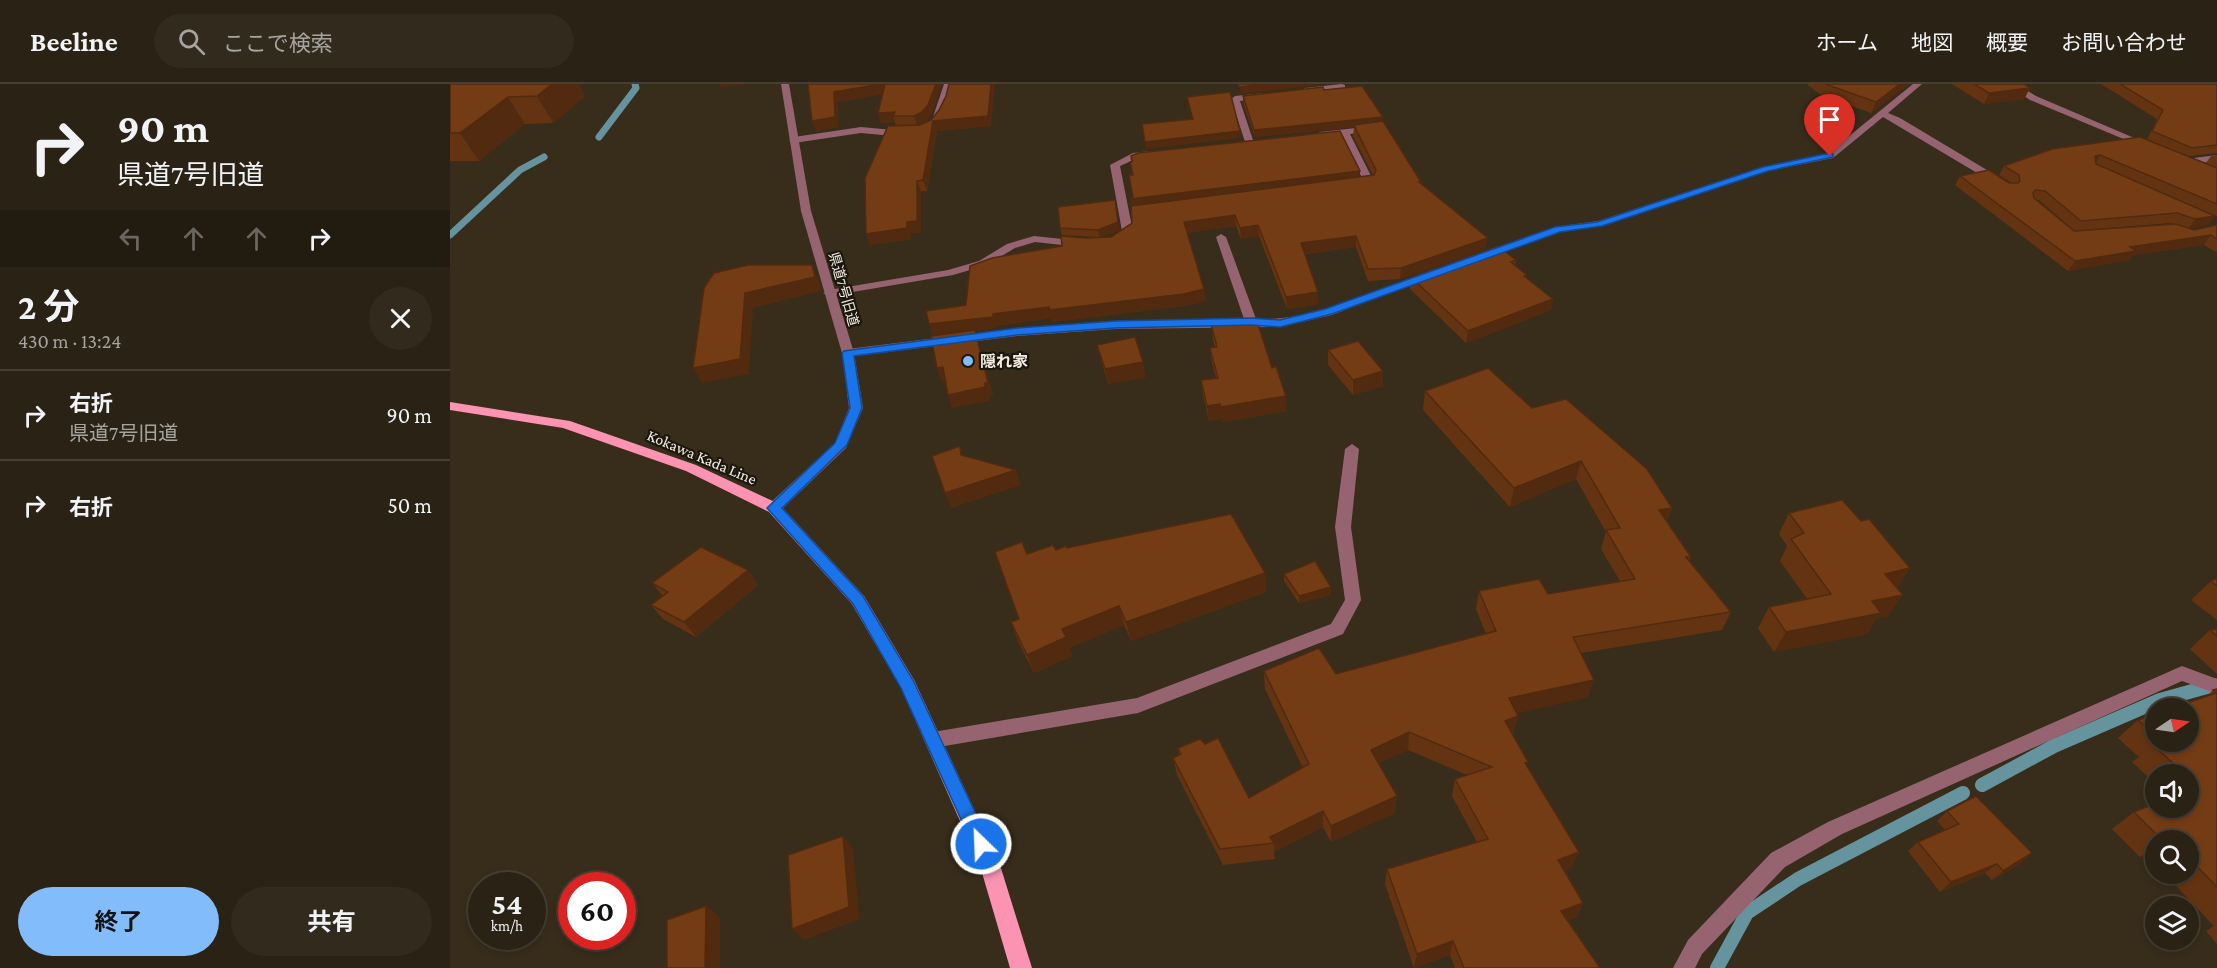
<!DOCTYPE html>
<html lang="ja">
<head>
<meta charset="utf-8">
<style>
	body { margin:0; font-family:"Crimson Pro","Noto Sans JP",serif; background:#322a1d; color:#f1f3f6; height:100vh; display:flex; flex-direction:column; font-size:22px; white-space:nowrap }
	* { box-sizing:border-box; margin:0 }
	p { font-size:20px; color:#a5a4a0 }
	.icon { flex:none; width:33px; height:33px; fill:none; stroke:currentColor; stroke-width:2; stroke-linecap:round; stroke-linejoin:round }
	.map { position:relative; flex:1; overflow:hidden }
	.sheet { display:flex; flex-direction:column; background:#2a2214; width:450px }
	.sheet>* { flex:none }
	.guide { background:#2a2214; color:#f1f3f6; overflow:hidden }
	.needle { width:39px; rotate:77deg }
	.tools { position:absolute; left:1695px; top:614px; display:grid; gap:12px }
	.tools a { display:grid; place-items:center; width:54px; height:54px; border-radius:50%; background:#2a2214; box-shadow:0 3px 9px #0003,0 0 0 2px #463f34; font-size:30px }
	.speed { position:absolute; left:18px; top:788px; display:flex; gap:12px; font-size:30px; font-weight:700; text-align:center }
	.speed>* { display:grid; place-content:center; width:78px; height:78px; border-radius:50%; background:#2a2214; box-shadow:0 3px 9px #0003,0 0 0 2px #463f34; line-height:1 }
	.speed small { font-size:15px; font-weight:400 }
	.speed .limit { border:9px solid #d22; background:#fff; color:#111 }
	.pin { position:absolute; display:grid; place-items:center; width:51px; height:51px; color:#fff; margin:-62px -26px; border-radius:50% 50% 50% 0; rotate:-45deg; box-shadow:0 0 6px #0007 }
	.pin .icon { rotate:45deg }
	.me { position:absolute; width:66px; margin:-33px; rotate:336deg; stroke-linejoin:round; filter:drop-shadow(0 0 4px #0008) }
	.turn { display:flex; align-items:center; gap:21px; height:126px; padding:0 18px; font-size:27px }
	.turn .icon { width:78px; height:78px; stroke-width:2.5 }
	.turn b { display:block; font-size:42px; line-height:51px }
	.lanes { display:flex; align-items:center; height:57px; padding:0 18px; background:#0003; justify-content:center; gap:30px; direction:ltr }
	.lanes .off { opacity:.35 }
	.round { display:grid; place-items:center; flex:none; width:63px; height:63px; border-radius:32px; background:#322a1d }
	.overview { display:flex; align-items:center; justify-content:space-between; height:102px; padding:0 18px }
	h1 { font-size:36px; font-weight:700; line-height:45px }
	.primary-button { display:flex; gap:12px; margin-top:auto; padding:12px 18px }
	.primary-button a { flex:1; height:69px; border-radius:36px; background:#83bcfb; color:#111; font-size:24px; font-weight:700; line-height:69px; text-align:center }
	.primary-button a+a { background:#322a1d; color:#f1f3f6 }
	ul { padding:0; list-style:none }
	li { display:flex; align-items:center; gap:18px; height:90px; padding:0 18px; border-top:2px solid #463f34 }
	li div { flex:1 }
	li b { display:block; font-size:22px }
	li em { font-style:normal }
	header { display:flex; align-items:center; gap:36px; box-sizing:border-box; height:84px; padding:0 30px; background:#2a2214; border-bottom:2px solid #463f34 }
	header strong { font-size:28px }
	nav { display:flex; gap:33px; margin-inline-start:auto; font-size:21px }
	.search { width:420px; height:54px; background:#322a1d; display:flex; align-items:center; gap:15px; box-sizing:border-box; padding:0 21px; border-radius:33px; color:#a5a4a0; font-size:22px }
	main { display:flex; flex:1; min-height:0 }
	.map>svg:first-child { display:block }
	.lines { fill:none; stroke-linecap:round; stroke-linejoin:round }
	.stream-far1 { stroke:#66949e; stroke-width:7 }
	.stream { stroke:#66949e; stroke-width:14 }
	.minor { fill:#966371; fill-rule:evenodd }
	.tertiary { fill:#966371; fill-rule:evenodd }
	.primary { fill:#fc93b2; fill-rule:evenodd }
	.wall { fill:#643412; fill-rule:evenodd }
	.shaded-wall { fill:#512a0f }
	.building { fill:#743c15; stroke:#512a0f; stroke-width:1.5 }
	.route { fill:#1a73e8; stroke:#114b97; stroke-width:1.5 }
	.poi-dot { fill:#83bcfb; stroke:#1b170f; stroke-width:2 }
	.labels { text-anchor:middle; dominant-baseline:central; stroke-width:4.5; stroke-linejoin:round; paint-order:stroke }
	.far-street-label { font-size:14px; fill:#f5eee3; stroke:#1b170f }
	.poi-label { font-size:16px; font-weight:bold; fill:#f5eee3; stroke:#1b170f; text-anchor:start }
	.street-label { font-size:16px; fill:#f5eee3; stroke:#1b170f }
</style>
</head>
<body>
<header>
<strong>Beeline</strong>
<div class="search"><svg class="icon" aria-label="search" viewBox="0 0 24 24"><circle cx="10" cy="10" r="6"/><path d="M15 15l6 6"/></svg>ここで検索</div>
<nav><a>ホーム</a><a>地図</a><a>概要</a><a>お問い合わせ</a></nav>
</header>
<main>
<section class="sheet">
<div class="guide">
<div class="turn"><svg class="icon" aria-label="right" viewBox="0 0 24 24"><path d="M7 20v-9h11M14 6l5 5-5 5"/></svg><div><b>90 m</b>県道7号旧道</div></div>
<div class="lanes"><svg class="icon off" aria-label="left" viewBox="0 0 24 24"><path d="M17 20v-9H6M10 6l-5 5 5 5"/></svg><svg class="icon off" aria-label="ahead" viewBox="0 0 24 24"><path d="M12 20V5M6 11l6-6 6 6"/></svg><svg class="icon off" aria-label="ahead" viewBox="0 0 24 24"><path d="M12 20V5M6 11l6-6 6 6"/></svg><svg class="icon" aria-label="right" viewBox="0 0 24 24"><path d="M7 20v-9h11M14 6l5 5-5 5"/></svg></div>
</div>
<div class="overview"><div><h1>2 分</h1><p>430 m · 13:24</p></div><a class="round"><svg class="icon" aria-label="close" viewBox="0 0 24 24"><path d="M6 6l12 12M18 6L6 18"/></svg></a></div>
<ul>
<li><svg class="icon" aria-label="right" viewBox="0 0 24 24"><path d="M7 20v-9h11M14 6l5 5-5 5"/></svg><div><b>右折</b><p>県道7号旧道</p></div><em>90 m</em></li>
<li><svg class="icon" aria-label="right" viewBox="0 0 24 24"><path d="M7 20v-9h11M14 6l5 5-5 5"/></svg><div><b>右折</b></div><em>50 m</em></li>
</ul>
<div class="primary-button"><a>終了</a><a>共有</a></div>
</section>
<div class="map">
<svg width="1767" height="884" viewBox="0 0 1767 884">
	<rect width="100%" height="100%" fill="#382d1b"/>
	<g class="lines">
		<!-- stream-far1 -->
		<g class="stream-far1">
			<polyline points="149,53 186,4 185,0"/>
			<polyline points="0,151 70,86 94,73"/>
		</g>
		<!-- stream -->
		<g class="stream">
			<polyline points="1532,701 1604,662 1710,616 1764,601"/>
			<polyline points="1267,884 1297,829 1348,795 1513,709"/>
		</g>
		<!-- minor -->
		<g class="minor">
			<polygon points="494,0 502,0 493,33 488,36 483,33"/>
			<polygon points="892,0 895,1 895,5 855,10 851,7 855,4"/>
			<polygon points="1463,0 1472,0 1438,29 1450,34 1552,95 1552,99 1544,99 1433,33 1383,74 1318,87 1153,142 1111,148 1037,174 1029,174 1027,172 1105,143 1148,137 1313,83 1377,70"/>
			<polygon points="1556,0 1566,0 1586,12 1703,62 1695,64 1580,16"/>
			<polygon points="814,9 818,12 817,14 790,17 804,59 796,61 781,15 785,12"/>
			<polygon points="924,42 927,43 927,47 900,50 924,98 919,101 901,102 901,98 913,96 891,51 870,54 865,51 870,48"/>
			<polygon points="411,43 454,47 459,50 454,53 411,49 344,59 339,56 344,53"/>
			<polygon points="700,67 705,70 703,72 688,74 670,82 683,148 670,158 662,158 662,154 672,147 660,81 683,69"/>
			<polygon points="1767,71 1767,77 1736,81 1731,78 1736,75"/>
			<path d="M771,150L776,153L806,235C865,237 921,208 976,189H984L986,191L882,231L830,243L665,245L567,252L398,273L392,269L398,265L567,244L665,237L794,235L766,153Z"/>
			<polygon points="584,152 631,157 636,160 631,163 585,158 565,164 537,181 503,191 379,212 373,209 379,206 498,186 529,177 557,160"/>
			<polygon points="902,360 909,365 901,443 911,516 893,550 688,629 483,664 477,662 474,656 477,650 483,648 687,614 881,540 895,516 885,443 895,365"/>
			<polygon points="1732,582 1767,595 1767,610 1732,597 1392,750 1335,783 1252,870 1245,884 1223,884 1238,856 1321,769 1378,738"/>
		</g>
		<!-- tertiary -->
		<polygon class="tertiary" points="331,0 339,0 361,127 404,269 413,324 396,364 329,428 324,429 317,424 319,420 385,359 399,324 392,269 351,127"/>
		<!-- primary -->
		<polygon class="primary" points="0,318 120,337 246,381 329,420 414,512 464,596 550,781 582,884 560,884 530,782 451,604 402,520 319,428 236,387 113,344 0,326"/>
	</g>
	<!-- wall -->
	<g class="wall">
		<polygon points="0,0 128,0 135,12 103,39 75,40 29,77 0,77"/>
		<polygon points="358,0 492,0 481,31 475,38 541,42 487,47 477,107 471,107 471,148 461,149 461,155 420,161 446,42 445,38 431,39 428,29 433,10 387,18 389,43 366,47"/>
		<polygon points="1357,0 1459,0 1421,29 1369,10"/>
		<polygon points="1502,0 1574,0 1580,4 1574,15 1534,20"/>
		<path d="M1651,0H1767V69L1738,72L1756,79L1761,72L1767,71V133L1765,132L1758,141L1740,144L1744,146L1767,141V167H1764L1754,161L1683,171L1679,176L1618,187L1505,101L1510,92L1562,99L1549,91L1554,82L1697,56L1707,35ZM1586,116H1589L1625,147ZM1721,139L1724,140L1632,146Z"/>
		<polygon points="874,6 933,33 932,38 971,100 1036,165 950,195 918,197 906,163 855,170 869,220 837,225 809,152 791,155 786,142 737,149 756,217 735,222 602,238 601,234 546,242 546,244 525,247 543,311 539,312 540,316 502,324 498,311 495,296 492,297 487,284 483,252 479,240 516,221 612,162 635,154 647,153 612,151 610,144 670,146 650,153 661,153 682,139 683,113 682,91 680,78 910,87 910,93 923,91 903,52 904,43 805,53 793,19 793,12"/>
		<polygon points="1066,176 1065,182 1077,191 1076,193 1103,215 1101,226 1016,259 960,205 961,193"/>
		<polygon points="761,240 837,327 772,338 772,335 759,337 753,311 751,296 766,294 762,279 760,264 765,264 763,255"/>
		<polygon points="647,261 696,293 658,300"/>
		<polygon points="878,266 933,287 933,302 903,311 878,281"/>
		<polygon points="975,307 1082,324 1222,424 1217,437 1241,473 1239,477 1281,528 1272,546 1131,569 1138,613 1066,629 1068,632 1063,650 1062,650 1077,682 1129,768 1122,783 1115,786 1133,819 1126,834 1118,836 1150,884 1005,884 1000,871 964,884 935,800 937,785 1027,758 1002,712 1005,695 1017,691 958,666 928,679 945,729 881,758 873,743 824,768 825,775 773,781 727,691 723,674 729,671 728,664 799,714 853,684 815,605 814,587 886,590 1036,550 1026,525 1029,507 1098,510 1170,497 1151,465 1156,448 1126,395 1060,423 973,326"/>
		<polygon points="1339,429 1411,437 1460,484 1447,504 1438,532 1427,534 1417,550 1324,568 1308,544 1319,523 1357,515 1330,477 1337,462 1329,450"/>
		<polygon points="617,464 815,489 816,508 681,557 674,541 619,564 622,572 584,589 568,557 561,538 569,535 577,470"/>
		<polygon points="298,486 308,501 246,553 213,535 201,521 213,512 202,499"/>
		<polygon points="834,490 881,503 881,511 849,519 834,497"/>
		<polygon points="1767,494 1767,536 1741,516 1761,497"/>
		<polygon points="1767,545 1767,590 1740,565 1760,546"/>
		<polygon points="1767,605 1767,860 1756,847 1764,842 1714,789 1738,789 1738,756 1706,756 1706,779 1697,770 1690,773 1662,745 1684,728 1738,723 1738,690 1706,690 1706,700 1682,678 1689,673 1668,654 1688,636 1706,630 1706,657 1738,657 1756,613 1763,606"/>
		<polygon points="1497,727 1571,779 1542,796 1535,789 1490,808 1458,767 1468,758 1495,746 1487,737"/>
	</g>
	<!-- shaded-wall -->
	<g class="shaded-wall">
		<polygon points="102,0 128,0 135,12 103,39 87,12"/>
		<polygon points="269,0 299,0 270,3"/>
		<polygon points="431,0 436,0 439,9 387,18 389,43 366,47 362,37 384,8"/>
		<polygon points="486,0 492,0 481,31 475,39 467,42 464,32"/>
		<polygon points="541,0 545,0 541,42 487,47 477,107 473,96 483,37"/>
		<polygon points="817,0 868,0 868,1 790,10 789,3"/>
		<polygon points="1450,0 1459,0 1421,29 1426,18"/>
		<polygon points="1580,4 1574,15 1534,20 1539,9"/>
		<polygon points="58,13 75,40 29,77 10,49"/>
		<polygon points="445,28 443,32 445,38 431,39 428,29"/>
		<polygon points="933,33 932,40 805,53 804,46"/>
		<polygon points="790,47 790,54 696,65 695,58"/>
		<polygon points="1650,71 1645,80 1645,72"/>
		<polygon points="910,87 910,94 681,123 680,115"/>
		<polygon points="467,97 471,107 471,148 461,149 461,155 420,161 416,150 457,138"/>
		<polygon points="666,123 670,146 650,153 648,146"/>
		<polygon points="785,131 786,142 736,149 734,138"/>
		<polygon points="1765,132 1758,141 1738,145 1745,135"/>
		<polygon points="808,141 809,152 791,155 790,144"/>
		<polygon points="1761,151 1754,161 1683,171 1679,176 1618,187 1625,177 1680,163"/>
		<polygon points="906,152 906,163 851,170 851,159"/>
		<polygon points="1038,154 1036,165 950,195 951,184"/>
		<polygon points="362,181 368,195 372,207 303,224 299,290 252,299 243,284 295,209"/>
		<polygon points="754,205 756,217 735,222 602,238 601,234 546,242 546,244 525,247 543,311 539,312 540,316 502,324 498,311 535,303 483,252 479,240 543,230"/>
		<polygon points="868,208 869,220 837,225 836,213"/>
		<polygon points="1103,215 1101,226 1016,259 1018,247"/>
		<polygon points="693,278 696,293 658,300 655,285"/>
		<polygon points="493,283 497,295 492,297 487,284"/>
		<polygon points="933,287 933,302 903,311 903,296"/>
		<polygon points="836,312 837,327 772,338 771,323"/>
		<polygon points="770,320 772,335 759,337 757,322"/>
		<polygon points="1131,377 1126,395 1060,423 1064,404"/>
		<polygon points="566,386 571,401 501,424 495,409"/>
		<polygon points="1222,424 1215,442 1209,426"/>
		<polygon points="1460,484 1446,505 1435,490"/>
		<polygon points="298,486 308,501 246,553 234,538"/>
		<polygon points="815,489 816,508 681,557 676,538"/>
		<polygon points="881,503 881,511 849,519 849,512"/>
		<polygon points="1453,511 1438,532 1427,534 1417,550 1324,568 1336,548 1422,517"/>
		<polygon points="669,522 674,541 619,564 622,572 584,589 577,571 612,545"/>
		<polygon points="1144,596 1138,613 1055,632 1059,614"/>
		<polygon points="1068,632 1063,650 1051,654 1055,637"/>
		<polygon points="959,648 958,666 920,683 921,666"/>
		<polygon points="947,712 945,729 881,758 881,742"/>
		<polygon points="873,727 873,743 824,768 824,759 820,753"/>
		<polygon points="393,752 403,765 410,835 354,856 342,845"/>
		<polygon points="1706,762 1706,763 1697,770 1690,773"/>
		<polygon points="1129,768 1122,783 1102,791 1108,776"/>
		<polygon points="1582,769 1571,779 1542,796 1553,787"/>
		<polygon points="1547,780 1535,789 1490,808 1501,798"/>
		<polygon points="1133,819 1126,834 1105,841 1111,827"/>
		<polygon points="256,822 270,833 270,884 255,884"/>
		<polygon points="1003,857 1000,871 964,884 967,870"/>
	</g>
	<!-- building -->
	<g class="building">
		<polygon points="0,0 102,0 87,12 58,13 10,49 0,49"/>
		<polygon points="358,0 431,0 384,8 385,33 362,37"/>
		<polygon points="435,0 486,0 478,21 472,28 464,32 443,32 445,28 428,29"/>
		<polygon points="499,0 541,0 538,32 483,37 473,96 467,97 467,137 457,138 457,144 416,150 415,94 438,42 470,41 481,36 489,26 496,12"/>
		<polygon points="788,0 817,0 789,3"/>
		<polygon points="1375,0 1450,0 1426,18"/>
		<polygon points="1524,0 1574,0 1580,4 1539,9"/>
		<polygon points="1670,0 1767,0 1767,61 1742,64 1702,47 1713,26"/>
		<polygon points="912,2 933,33 804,46 793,12 873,3 874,6"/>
		<polygon points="780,8 790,47 695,58 692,40 743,35 737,13"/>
		<polygon points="933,37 971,98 969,98 1038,154 951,184 918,185 906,152 851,159 868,208 836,213 808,141 790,144 785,131 734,138 754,205 734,210 599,226 599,223 543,230 543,233 479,240 476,227 516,221 520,182 542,174 612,162 611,152 635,154 661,153 682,139 681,122 924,91 926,86 904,41"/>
		<polygon points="890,47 910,87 680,115 683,113 679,91 683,91 680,78 682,78 681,72 688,69"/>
		<polygon points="1690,53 1767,84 1767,120 1650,71 1645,72 1646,80 1765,132 1745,135 1727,129 1631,137 1595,107 1585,106 1583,109 1584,114 1624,147 1726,140 1744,146 1767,141 1767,155 1761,151 1680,163 1686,167 1625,177 1510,92 1539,86 1559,99 1568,99 1570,97 1569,91 1554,82 1602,65"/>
		<polygon points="665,116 668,138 648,146 610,144 608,123"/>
		<polygon points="1048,162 1066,176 1061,178 1077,191 1074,192 1103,215 1018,247 961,193"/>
		<polygon points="298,181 362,181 365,193 295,209 290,275 243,284 254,204 264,189"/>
		<polygon points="806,234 822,284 826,282 836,312 771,323 770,320 757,322 751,296 768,294 760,264 767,263 761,240"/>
		<polygon points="525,246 538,299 535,299 535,303 498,311 493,283 487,284 481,252"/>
		<polygon points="685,253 693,278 655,285 647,261"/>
		<polygon points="908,257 933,287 903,296 878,266"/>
		<polygon points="1038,284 1082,324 1116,315 1197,385 1222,424 1209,426 1241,473 1236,473 1281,528 1123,553 1144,596 1059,614 1068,632 1055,637 1078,678 1075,679 1129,768 1108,776 1133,819 1111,827 1150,884 1014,884 1003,857 967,870 937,785 1038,755 1005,695 1042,683 959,648 921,666 947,712 881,742 873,727 820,753 824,759 770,765 723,674 731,670 728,664 750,655 755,660 768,654 799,714 859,680 814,587 869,564 886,590 1046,547 1029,507 1089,495 1098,510 1185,495 1156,446 1170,444 1131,377 1064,404 975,307"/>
		<polygon points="510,362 511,371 566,386 495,409 482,372"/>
		<polygon points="1392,416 1411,437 1419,435 1460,484 1435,490 1453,511 1422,517 1431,529 1336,548 1319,523 1381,510 1341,455 1354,449 1339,429"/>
		<polygon points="781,430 815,489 676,538 669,522 612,545 616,553 577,571 561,538 569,535 545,468 572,458 577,470 603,461 606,466 616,462 617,464"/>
		<polygon points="251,463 298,486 234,538 201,521 218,508 202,499"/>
		<polygon points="865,477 881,503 849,512 834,490"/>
		<polygon points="1767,494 1767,502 1761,497"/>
		<polygon points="1767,545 1767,552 1760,546"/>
		<polygon points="1767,605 1767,803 1738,773 1738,756 1722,756 1719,754 1712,756 1684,728 1706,719 1706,723 1738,723 1738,706 1749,702 1738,693 1738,690 1735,690 1703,661 1708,657 1738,657 1738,624 1723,624 1766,609 1763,606"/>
		<polygon points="1706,630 1706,652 1688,636"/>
		<polygon points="1526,712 1582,769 1553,787 1547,780 1501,798 1468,758 1509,740 1497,727"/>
		<polygon points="393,752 399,823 342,845 338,771"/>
		<polygon points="256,822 255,884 217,884 217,836"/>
	</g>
	<!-- route -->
	<polygon class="route" points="1380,69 1383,70 1383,73 1318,87 1152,142 1110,148 882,230 830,243 801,241 665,244 567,251 404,272 412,324 397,361 332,424 413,512 463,596 540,760 537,766 531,769 525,766 451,604 403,520 317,424 385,359 400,324 392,269 394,267 567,244 665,237 801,234 830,236 875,225 1105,143 1147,138 1313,83"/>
	<!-- markers -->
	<circle class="poi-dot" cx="518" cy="277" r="6"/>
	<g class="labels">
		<!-- far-street labels -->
		<g class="far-street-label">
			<text transform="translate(394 205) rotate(74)">県道7号旧道</text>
		</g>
		<!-- poi labels -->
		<g class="poi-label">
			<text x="530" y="277">隠れ家</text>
		</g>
		<!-- street labels -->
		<g class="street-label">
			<text transform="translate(252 373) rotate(23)">Kokawa Kada Line</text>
		</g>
	</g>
</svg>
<div class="tools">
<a><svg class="needle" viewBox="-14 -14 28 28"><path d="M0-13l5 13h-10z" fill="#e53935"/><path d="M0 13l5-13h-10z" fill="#a5a4a0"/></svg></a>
<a><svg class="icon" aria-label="sound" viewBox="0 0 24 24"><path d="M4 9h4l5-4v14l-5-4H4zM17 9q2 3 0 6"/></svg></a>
<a><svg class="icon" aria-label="search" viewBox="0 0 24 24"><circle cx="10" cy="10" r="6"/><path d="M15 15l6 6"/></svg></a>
<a><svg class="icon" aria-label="layers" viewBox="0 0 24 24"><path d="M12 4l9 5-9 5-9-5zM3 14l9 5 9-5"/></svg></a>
</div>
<div class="speed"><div>54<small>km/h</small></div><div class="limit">60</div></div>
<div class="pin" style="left:1380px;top:72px;background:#d93025"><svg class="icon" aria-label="arrive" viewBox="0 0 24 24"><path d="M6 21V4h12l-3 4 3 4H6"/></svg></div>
<svg class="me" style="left:531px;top:760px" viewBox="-20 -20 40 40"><circle r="17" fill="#1a73e8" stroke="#fff" stroke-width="3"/><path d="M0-11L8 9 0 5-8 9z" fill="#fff"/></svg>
</div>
</main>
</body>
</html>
